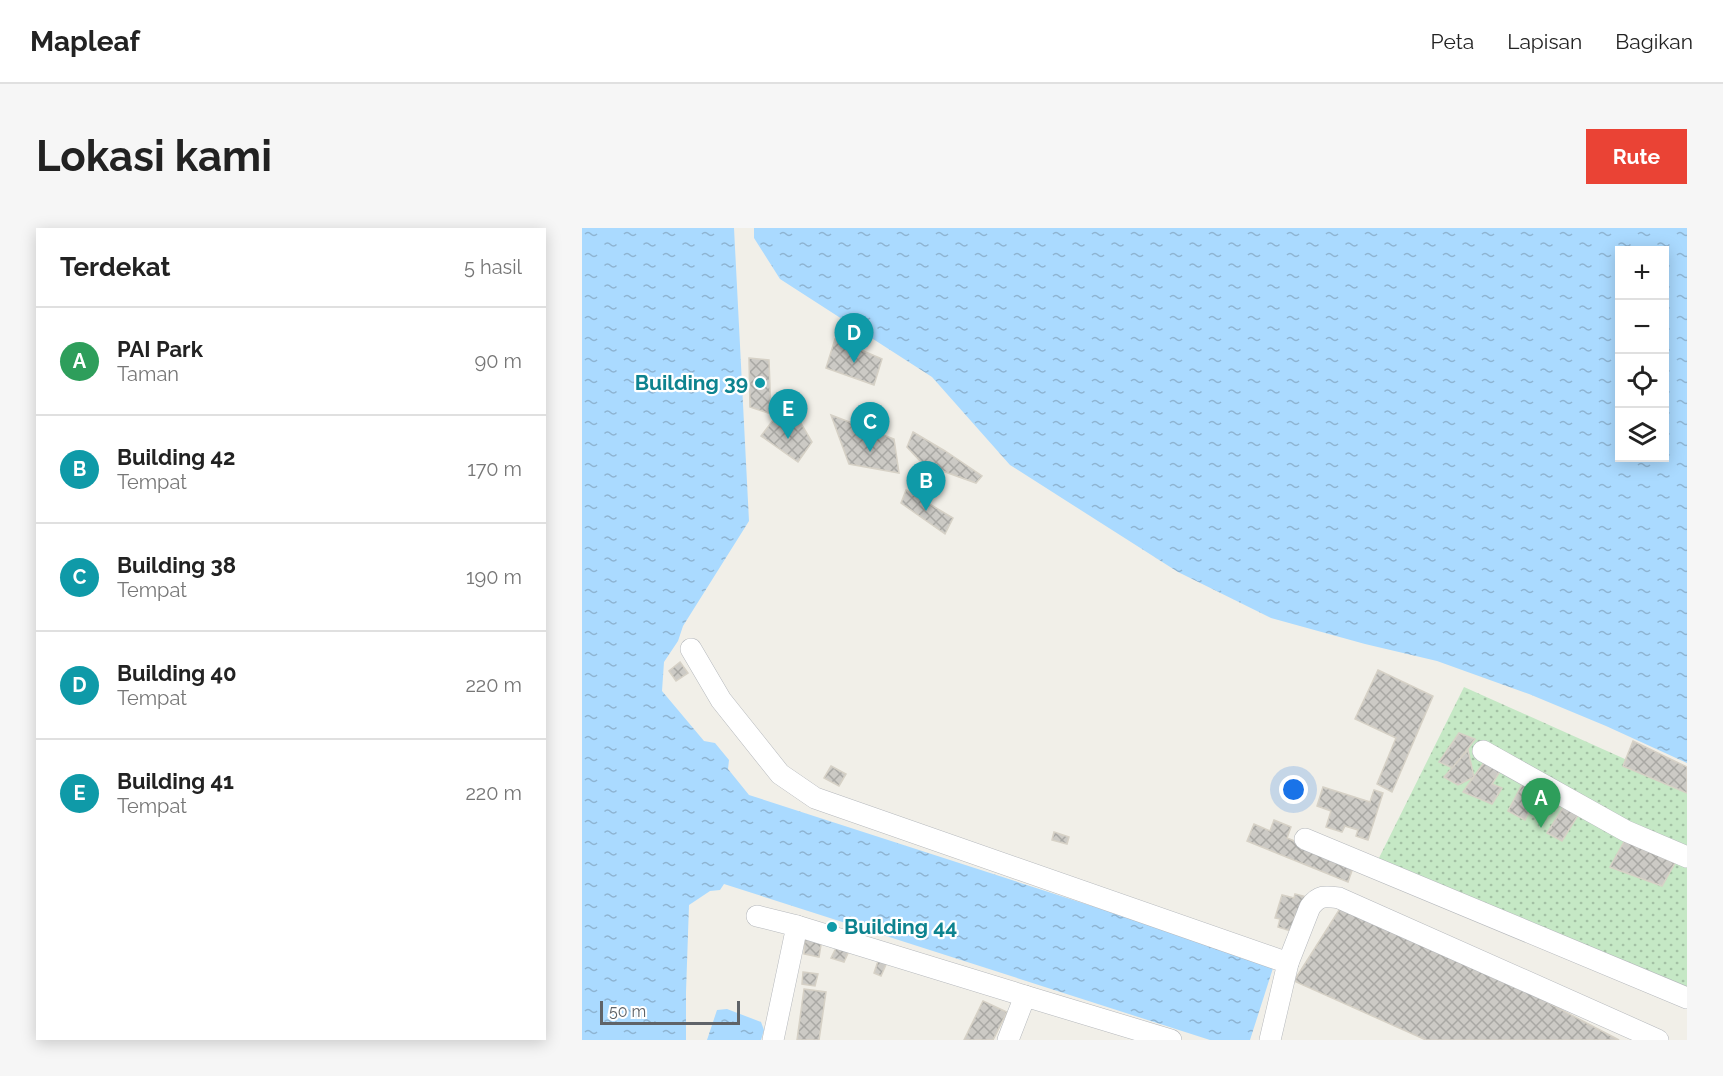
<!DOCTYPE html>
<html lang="id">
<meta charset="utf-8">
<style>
:root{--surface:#fff;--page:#f6f6f6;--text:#222;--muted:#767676;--line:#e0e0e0;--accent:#ea4335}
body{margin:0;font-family:Raleway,sans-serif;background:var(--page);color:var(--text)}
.controls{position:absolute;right:18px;top:18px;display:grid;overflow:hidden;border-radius:0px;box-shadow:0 3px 15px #0003}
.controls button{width:54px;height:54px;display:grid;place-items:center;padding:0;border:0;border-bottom:2px solid var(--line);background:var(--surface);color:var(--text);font:30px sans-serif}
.scale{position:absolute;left:18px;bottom:15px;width:140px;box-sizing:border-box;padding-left:6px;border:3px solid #5f6368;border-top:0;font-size:16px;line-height:21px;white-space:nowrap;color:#5f6368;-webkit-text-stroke:4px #fff;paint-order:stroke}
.you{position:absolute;left:712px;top:562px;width:21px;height:21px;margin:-15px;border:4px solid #fff;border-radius:50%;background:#1a73e8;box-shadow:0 0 0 9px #1a73e833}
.badge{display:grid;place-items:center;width:39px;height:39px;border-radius:50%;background:var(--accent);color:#fff;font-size:20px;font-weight:700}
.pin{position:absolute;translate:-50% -50px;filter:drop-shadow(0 2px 3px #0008)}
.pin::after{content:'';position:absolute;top:32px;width:21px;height:18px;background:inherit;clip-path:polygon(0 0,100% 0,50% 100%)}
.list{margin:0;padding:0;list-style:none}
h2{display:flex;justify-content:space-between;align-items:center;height:78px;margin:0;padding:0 24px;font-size:26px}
h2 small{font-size:20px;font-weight:400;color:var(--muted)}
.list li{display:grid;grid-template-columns:39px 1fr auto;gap:18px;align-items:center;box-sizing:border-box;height:108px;padding:0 24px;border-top:2px solid var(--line)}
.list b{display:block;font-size:22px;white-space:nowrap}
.list p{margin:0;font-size:20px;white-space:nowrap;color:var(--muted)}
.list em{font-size:20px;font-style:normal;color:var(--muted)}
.icon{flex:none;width:33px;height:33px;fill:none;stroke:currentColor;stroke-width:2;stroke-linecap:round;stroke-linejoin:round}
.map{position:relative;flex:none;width:1105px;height:812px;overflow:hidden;border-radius:0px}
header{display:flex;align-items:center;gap:36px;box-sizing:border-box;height:84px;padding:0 30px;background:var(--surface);border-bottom:2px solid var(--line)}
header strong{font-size:28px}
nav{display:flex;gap:33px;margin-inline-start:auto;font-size:21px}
.intro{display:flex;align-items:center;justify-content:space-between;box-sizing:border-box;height:144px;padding:0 36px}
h1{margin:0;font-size:42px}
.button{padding:15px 27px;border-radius:0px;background:var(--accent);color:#fff;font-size:21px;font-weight:700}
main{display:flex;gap:36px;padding:0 36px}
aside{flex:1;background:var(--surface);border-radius:0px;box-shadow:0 3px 15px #0003}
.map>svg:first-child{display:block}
.park{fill:url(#park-dots)}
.water{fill:url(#water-ripples);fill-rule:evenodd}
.building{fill:url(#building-cross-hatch);stroke:#d6d1c6;stroke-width:1.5}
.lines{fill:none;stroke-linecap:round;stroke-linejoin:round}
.minor-casing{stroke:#b5b8bc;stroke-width:22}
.minor{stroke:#fff;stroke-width:21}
.culture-dot{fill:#0f9aa8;stroke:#fff;stroke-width:2}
.labels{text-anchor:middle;stroke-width:4.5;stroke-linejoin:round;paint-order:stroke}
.culture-label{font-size:21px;font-weight:bold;fill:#0d838f;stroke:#fff;text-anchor:end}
</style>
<header>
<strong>Mapleaf</strong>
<nav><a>Peta</a><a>Lapisan</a><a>Bagikan</a></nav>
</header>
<div class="intro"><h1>Lokasi kami</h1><a class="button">Rute</a></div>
<main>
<aside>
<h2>Terdekat<small>5 hasil</small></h2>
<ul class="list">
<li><span class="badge" style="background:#2e9e5b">A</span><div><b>PAI Park</b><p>Taman</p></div><em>90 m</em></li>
<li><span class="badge" style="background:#0f9aa8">B</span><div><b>Building 42</b><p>Tempat</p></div><em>170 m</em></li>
<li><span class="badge" style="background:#0f9aa8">C</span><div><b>Building 38</b><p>Tempat</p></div><em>190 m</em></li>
<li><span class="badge" style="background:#0f9aa8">D</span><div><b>Building 40</b><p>Tempat</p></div><em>220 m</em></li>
<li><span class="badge" style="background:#0f9aa8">E</span><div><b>Building 41</b><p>Tempat</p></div><em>220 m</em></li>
</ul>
</aside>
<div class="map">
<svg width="1105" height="812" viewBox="0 0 1105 812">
<defs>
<pattern id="park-dots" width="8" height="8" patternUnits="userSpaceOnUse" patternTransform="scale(1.5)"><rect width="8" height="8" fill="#c5e8c5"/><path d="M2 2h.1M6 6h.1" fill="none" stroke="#a3c0a4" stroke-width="1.8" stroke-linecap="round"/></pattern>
<pattern id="water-ripples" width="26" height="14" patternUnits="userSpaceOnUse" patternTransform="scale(1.5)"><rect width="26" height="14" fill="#aadaff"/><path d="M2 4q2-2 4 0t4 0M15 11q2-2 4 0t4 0" fill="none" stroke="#8eb4d2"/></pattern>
<pattern id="building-cross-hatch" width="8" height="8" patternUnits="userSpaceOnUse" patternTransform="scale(1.5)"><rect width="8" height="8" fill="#cccac5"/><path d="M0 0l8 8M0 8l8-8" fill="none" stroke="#a9a8a4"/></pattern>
</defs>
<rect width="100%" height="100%" fill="#f1efe8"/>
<!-- park -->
<polygon class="park" points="882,459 1054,536 1105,556 1105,776 790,644"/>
<!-- water -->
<g class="water">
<polygon points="0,0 152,0 167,293 101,398 96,413 82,434 80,463 122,513 133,515 147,532 146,541 167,567 692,737 668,812 628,812 142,656 138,662 128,663 107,677 104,764 104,812 0,812"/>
<path d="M172,0H1105V535L1024,498L947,466L855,433L783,416L689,390L596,344L428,237L350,149L198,51L172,10ZM1038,22H1082V230H1038Z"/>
<polygon points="145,781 179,794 182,802 179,812 125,812 135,782"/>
</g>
<!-- building -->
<g class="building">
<polygon points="253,111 300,131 292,157 244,140"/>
<polygon points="167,130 187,132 189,186 168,179"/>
<polygon points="198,183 216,190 230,214 216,234 179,208"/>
<polygon points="249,187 312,211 317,245 267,236"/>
<polygon points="331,204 363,223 400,248 394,255 341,236 325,219"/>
<polygon points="324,262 371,290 363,306 319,275"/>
<polygon points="98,434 106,445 94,453 87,443"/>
<polygon points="796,442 851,468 810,564 795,556 814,510 773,491"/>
<polygon points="877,505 893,511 871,540 857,534"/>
<polygon points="1051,513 1105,539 1105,565 1041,538"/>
<polygon points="886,522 892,549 876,557 862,549"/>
<polygon points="903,533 920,540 910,556 920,560 910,576 881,564"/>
<polygon points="249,538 264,546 257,558 242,550"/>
<polygon points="942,553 958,562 943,592 926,583"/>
<polygon points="741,559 788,574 792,562 801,565 786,612 774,608 776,602 763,598 760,604 744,599 749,583 735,578"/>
<polygon points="982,578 998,584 980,613 965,605"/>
<polygon points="692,592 709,599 705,610 772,637 766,654 665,613 672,596 688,603"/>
<polygon points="472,604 487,609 485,616 470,612"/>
<polygon points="1043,612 1093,635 1080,658 1028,639"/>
<polygon points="713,666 725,669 719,689 713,687 709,703 696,699 698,691 693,690 700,667 712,670"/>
<polygon points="759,679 932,757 1037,812 844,812 712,753"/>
<polygon points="223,709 240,711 237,729 222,726"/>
<polygon points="258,712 270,716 262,734 249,730"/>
<polygon points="298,727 306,732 299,748 292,745"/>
<polygon points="221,744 236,746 233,758 220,756"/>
<polygon points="222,761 244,764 237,812 215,812"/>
<polygon points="401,773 425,784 411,812 382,812"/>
</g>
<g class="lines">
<!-- minor casing -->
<g class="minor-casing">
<g id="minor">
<polyline points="109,421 139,472 198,546 233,570 706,735 688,812"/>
<polyline points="901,523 1044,603 1105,629"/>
<polyline points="723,611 1105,770"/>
<polyline points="175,688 215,698 443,768"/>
<path d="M706,735L728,679C737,667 743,668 757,670L1076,812"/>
<polyline points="191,812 215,698"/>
<polyline points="426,812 443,768 589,812"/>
</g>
</g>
<!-- minor -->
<use href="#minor" class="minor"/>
</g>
<!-- markers -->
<g class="culture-dot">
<circle cx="178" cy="155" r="6"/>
<circle cx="250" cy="699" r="6"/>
</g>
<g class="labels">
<!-- culture labels -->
<g class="culture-label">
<text x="166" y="162">Building 39</text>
<text x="262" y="706" text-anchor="start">Building 44</text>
</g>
</g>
</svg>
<div class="controls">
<button>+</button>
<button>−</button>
<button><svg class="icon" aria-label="locate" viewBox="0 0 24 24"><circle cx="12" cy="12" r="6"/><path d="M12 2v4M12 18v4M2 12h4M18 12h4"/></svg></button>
<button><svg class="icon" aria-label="layers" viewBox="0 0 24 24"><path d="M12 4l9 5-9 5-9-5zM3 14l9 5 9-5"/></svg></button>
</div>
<div class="scale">50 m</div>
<div class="you"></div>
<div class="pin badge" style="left:959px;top:600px;background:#2e9e5b">A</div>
<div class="pin badge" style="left:344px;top:283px;background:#0f9aa8">B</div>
<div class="pin badge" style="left:288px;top:224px;background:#0f9aa8">C</div>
<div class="pin badge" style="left:272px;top:135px;background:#0f9aa8">D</div>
<div class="pin badge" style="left:206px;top:211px;background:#0f9aa8">E</div>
</div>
</main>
